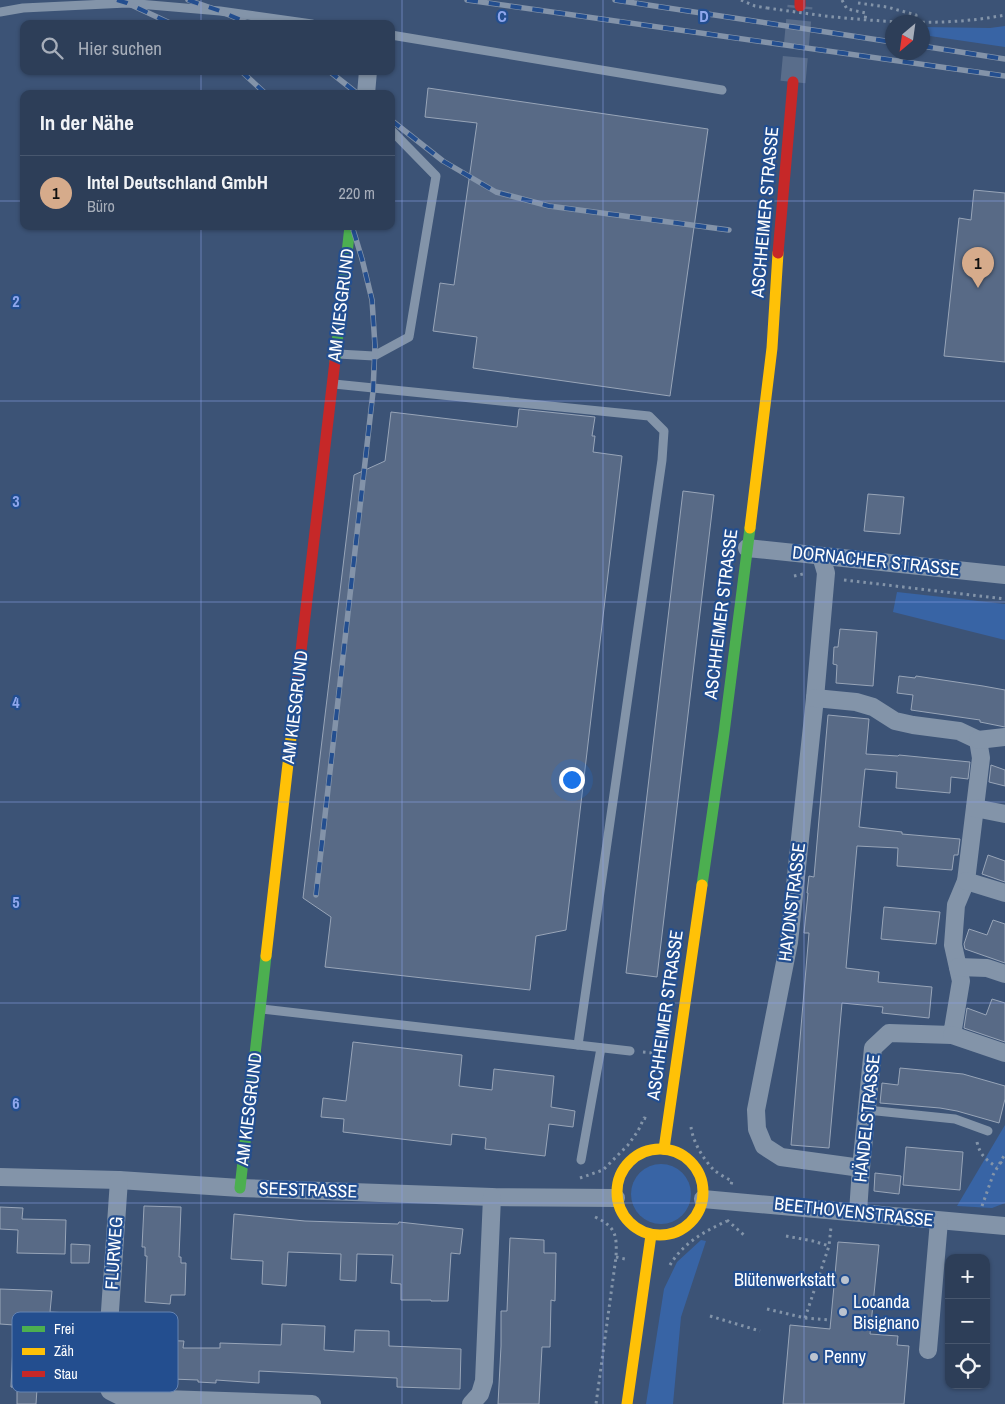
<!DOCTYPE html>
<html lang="de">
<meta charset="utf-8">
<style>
:root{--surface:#2d3e58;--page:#35455e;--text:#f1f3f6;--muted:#a7aeba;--line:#48576e;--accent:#d6ab8b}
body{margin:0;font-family:"Archivo Narrow",sans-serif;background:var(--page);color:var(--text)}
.controls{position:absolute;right:15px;bottom:15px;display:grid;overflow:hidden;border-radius:10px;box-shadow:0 1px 4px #0004}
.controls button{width:45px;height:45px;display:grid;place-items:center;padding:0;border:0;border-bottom:1px solid var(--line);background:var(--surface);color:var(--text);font:25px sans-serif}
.compass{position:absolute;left:885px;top:15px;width:45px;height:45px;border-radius:50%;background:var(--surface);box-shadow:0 1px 4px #0004;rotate:209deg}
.you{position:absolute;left:571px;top:779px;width:18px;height:18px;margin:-12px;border:4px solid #fff;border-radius:50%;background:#1a73e8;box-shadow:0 0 0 8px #1a73e833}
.badge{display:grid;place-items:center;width:32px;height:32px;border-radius:50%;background:var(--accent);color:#111;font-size:16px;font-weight:700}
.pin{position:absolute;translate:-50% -41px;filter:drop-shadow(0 1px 2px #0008)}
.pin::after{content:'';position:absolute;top:26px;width:18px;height:15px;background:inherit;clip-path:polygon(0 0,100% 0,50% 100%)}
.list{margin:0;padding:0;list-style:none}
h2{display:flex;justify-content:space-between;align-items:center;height:65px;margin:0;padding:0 20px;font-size:21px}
h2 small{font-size:16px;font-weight:400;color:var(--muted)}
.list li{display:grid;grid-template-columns:32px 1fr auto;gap:15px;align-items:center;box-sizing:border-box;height:75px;padding:0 20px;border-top:1px solid var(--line)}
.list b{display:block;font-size:19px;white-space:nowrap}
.list p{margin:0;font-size:16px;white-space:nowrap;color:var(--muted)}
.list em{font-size:16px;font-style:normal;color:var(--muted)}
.icon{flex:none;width:28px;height:28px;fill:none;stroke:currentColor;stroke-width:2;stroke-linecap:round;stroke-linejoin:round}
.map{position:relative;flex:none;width:1005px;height:1404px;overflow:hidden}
.search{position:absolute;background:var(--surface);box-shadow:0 1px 4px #0004;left:20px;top:20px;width:375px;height:55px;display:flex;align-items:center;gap:12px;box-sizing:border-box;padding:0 18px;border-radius:10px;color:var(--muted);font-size:19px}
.panel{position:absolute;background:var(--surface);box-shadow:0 1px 4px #0004;left:20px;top:90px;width:375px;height:140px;border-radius:10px}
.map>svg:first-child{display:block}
.green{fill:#3864a5}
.building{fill:#586a86;stroke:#98a5b8}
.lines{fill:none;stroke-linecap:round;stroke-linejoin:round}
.secondary-tunnel{stroke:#596d8b;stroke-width:25;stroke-dasharray:25 12;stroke-linecap:butt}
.path{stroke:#8394a9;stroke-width:3;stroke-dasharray:2.5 4;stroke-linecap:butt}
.lane{stroke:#8394a9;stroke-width:9}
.street{stroke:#8394a9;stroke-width:18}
.fast{stroke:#4caf50;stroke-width:11}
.slow{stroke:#ffc107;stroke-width:11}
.jam{stroke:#c62828;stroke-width:11}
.rail-casing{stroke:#8393a9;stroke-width:5.5}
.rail{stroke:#234e8f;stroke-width:4;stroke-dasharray:11;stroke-linecap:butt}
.path-bridge{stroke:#8394a9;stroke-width:3;stroke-dasharray:2.5 4;stroke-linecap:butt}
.grid{fill:none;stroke:#8ea6ec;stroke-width:1;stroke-opacity:0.55}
.poi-dot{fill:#bbc3cf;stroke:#234e8f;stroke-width:2}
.labels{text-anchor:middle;stroke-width:4.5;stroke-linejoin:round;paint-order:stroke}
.street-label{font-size:18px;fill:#fff;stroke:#234e8f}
.poi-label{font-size:18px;fill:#fff;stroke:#234e8f;text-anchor:start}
.key{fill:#234e8f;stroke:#6583b1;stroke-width:1}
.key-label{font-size:14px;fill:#fff}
.grid-label{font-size:16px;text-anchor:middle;font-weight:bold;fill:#8ea6ec;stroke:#234e8f;stroke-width:4.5;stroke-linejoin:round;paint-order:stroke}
</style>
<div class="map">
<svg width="1005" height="1404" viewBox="0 0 1005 1404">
<rect width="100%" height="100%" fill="#3c5376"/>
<!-- green -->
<g class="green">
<polygon points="1005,26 1005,47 923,35 923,27 990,28"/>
<polygon points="897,592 1005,604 1005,640 893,612"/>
<polygon points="1005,1125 1005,1203 992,1208 957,1206"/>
<circle cx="661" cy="1194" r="30"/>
<polygon points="701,1240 706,1241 681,1317 673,1404 646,1404 664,1289 677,1262"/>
</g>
<!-- building -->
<g class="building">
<polygon points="428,88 708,129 670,396 473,368 477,337 433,331 440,283 454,285 477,123 425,117"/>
<polygon points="974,190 1005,193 1005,362 944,356 959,218 971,220"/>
<polygon points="519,409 595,417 592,436 595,436 593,452 622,456 566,930 536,936 530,990 325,967 331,917 303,898 354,475 385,461 391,412 517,427"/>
<polygon points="683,491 714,495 657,977 626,973"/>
<polygon points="868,494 904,497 900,534 864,531"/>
<polygon points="840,629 877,632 873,686 836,683 837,665 833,664 834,647 838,647"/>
<polygon points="899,676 915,678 916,676 983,686 1005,690 1005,727 980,722 980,720 911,710 913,695 897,693"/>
<polygon points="828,715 869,719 866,754 898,756 899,755 970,762 968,779 951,777 950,793 896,788 897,772 865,769 859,827 902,832 902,834 960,839 958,855 954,855 952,870 897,866 898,848 857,846 846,968 879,972 878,982 932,987 929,1018 882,1013 883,1007 842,1003 829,1148 791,1145 809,933 804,933 808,893 807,893 809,876 814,877"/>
<polygon points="991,765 1005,770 1005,786 989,782"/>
<polygon points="988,855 1005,861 1005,882 982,874"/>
<polygon points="884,907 940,912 936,944 881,939"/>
<polygon points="993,920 1005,924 1005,963 965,949 964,944 969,929 987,935"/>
<polygon points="992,999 1005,1003 1005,1042 964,1028 967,1008 986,1015"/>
<polygon points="353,1042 462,1055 459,1086 492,1090 494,1069 554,1076 551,1107 575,1111 573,1127 549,1124 545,1156 485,1149 486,1138 452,1134 451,1145 343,1132 344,1119 321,1117 323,1098 346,1101"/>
<polygon points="900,1068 963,1074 1005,1086 1005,1099 999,1123 957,1111 940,1108 880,1103 882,1083 898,1085"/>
<polygon points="906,1147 963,1152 960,1190 903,1185"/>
<polygon points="875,1173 901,1176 899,1194 874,1191"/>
<polygon points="144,1206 181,1207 179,1257 181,1257 181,1263 186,1263 185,1295 171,1295 170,1304 145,1302 147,1256 145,1256 145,1247 142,1247"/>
<polygon points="0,1207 23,1208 22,1219 66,1220 65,1254 17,1253 18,1230 0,1229"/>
<polygon points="234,1214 305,1221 398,1224 399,1222 463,1229 460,1254 451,1253 448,1301 431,1301 431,1300 401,1300 401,1284 391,1283 393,1255 357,1254 356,1281 340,1280 341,1254 288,1252 286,1286 262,1284 263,1261 231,1259"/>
<polygon points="510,1238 544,1240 544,1253 556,1253 555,1301 551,1300 550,1347 542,1347 539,1404 498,1404 501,1346 501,1311 507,1311"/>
<polygon points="838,1242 879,1245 870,1334 898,1336 897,1345 909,1346 904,1404 783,1404 790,1325 830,1329"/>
<polygon points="71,1244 90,1245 89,1263 71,1263"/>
<polygon points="0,1289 52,1291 50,1312 87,1314 85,1356 48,1354 46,1389 37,1389 36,1404 17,1404 17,1388 11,1387 14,1325 0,1324"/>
<polygon points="282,1324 325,1326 324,1350 354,1352 355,1330 389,1331 389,1346 461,1349 460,1389 397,1387 397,1378 259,1371 259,1383 216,1380 216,1383 198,1382 198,1380 145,1378 146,1340 184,1341 183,1348 220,1348 220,1343 281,1345"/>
</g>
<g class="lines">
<!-- secondary-tunnel -->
<polyline class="secondary-tunnel" points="793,82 800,6"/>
<!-- path -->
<g class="path">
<polyline points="741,0 755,6 767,8"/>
<polyline points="842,0 847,9 866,13 865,20"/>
<polyline points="858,3 887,7 916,15 917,22"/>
<path d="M825,16C873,21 922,25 971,20C982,19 994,17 1005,15"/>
<polyline points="794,576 803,574"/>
<polyline points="844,580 1005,599"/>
<polyline points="643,1052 653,1053"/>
<path d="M691,1127C693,1142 703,1159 714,1170C719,1174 726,1178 732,1181L731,1185"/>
<path d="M977,1142C980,1155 986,1160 997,1167"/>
<polyline points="1000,1162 1005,1166"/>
<polyline points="580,1178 603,1170 628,1145 638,1131 644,1118 647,1119"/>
<polyline points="982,1206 993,1175 1005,1154"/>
<path d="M595,1217C616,1227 617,1235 616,1257L596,1404"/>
<polyline points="727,1220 745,1236"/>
<polyline points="786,1236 813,1241 829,1246"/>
<polyline points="616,1257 625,1259"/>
<path d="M670,1265C683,1243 705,1231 727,1221"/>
<polyline points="767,1309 805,1318 831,1320"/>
<polyline points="710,1316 760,1331"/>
<polyline points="805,1318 829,1246 831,1227"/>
</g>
<!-- lane -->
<g class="lane">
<polyline points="0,12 23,8 127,3 220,11 312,24"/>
<polyline points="391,35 722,90"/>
<polyline points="338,354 374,356 409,337 436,176 391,130"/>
<polyline points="334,384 649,416 664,431 662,460 578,1045"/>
<polyline points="262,1009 630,1051"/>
<polyline points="867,1110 955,1119 988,1131"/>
<polyline points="581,1160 601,1048"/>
</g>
<!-- street -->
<g class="street">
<polyline points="366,94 368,71"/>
<polyline points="747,548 1005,575"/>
<polyline points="821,556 826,573 815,698 789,942 756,1110 757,1129 764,1146 781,1157 861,1168"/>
<polyline points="815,698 856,702 873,707 895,721 913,725 959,731 978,740 981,758 966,881 956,905 953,945 961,981 952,1035 889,1033 873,1048 861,1168 858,1212"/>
<polyline points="978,740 1005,737"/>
<polyline points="975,808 1005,814"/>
<polyline points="966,881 1005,893"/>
<polyline points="958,967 987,968 1005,974"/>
<polyline points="952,1035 1005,1053"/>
<polyline points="0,1177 119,1180 240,1188 492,1197 616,1198"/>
<polyline points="119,1180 106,1369 106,1382 110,1391 120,1396 133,1398 312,1404"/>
<polyline points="703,1199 1005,1226"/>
<polyline points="928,1350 939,1221"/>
<polyline points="471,1404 480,1394 484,1381 492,1197"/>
</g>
<!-- fast -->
<g class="fast">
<polyline points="335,361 350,226"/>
<polyline points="702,885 724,733 750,528"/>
<polyline points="240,1188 266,956"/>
</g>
<!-- slow -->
<g class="slow">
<polyline points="750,528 772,348 778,253"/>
<polyline points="266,956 297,685"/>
<circle cx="660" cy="1192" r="43"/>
<polyline points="664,1149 702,885"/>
<polyline points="627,1404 651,1235"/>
</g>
<!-- jam -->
<g class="jam">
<polyline points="800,0 800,6"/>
<polyline points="778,253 793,82"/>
<polyline points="297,685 335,361"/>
</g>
<!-- rail casing -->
<g class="rail-casing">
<g id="rail">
<polyline points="117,0 127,3 172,24"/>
<polyline points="188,0 220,11 250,24"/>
<polyline points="467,0 1005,76"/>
<polyline points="615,0 892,42"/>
<polyline points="922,46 1005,59"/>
<polyline points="241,71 266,94"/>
<polyline points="329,71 358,94"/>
<polyline points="391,120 443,161 496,192 549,206 729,230"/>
<polyline points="316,895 373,392 375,346 372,300 362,259 352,226"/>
</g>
</g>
<!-- rail -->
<use href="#rail" class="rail"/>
<!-- path-bridge -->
<polyline class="path-bridge" points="767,8 825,16"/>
</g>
<!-- grid -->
<path class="grid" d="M201,0V24M402,0V1404M603,0V1404M804,0V1404M201,71V94M0,201H24M391,201H1005M201,226V1404M0,401H1005M0,602H1005M0,802H1005M0,1003H1005M0,1203H1005"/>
<!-- markers -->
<g class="poi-dot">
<circle cx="845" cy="1280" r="5"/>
<circle cx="843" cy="1312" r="5"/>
<circle cx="814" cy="1357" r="5"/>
</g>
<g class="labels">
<!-- street labels -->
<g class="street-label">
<text transform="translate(765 212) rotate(-85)" y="6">ASCHHEIMER STRASSE</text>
<text transform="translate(341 305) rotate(-83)" y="6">AM KIESGRUND</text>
<text transform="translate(876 561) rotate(6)" y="6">DORNACHER STRASSE</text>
<text transform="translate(721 614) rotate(-83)" y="6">ASCHHEIMER STRASSE</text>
<text transform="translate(295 707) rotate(-83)" y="6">AM KIESGRUND</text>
<text transform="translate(792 902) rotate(-83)" y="6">HAYDNSTRASSE</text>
<text transform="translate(665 1015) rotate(-82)" y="6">ASCHHEIMER STRASSE</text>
<text transform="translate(249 1109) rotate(-83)" y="6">AM KIESGRUND</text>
<text transform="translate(867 1118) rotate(-84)" y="6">HÄNDELSTRASSE</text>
<text transform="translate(308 1190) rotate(2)" y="6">SEESTRASSE</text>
<text transform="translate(854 1212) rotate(6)" y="6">BEETHOVENSTRASSE</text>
<text transform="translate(114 1253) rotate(-86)" y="6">FLURWEG</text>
</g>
<!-- poi labels -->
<g class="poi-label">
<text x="835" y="1286" text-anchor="end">Blütenwerkstatt</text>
<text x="853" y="1308">Locanda<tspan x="853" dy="21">Bisignano</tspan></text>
<text x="824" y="1363">Penny</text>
</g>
</g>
<!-- legend -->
<rect x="12" y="1312" width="166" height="80" rx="8" class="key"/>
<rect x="22" y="1326" width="23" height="6" fill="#4caf50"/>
<rect x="22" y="1348" width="23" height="7" fill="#ffc107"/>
<rect x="22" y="1371" width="23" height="6" fill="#c62828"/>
<g class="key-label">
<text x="54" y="1334">Frei</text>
<text x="54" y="1356">Zäh</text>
<text x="54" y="1379">Stau</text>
</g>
<g class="grid-label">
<text x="502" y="22">C</text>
<text x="704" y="22">D</text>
<text x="16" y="307">2</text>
<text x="16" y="507">3</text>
<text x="16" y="708">4</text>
<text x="16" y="908">5</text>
<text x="16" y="1109">6</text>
</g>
</svg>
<div class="controls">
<button>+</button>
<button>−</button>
<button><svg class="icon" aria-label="locate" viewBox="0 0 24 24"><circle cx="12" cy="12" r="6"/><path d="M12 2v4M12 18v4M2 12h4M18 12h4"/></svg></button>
</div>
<svg class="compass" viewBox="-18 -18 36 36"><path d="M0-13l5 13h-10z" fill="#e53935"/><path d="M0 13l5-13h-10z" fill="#a7aeba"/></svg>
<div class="you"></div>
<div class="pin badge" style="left:978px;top:288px">1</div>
<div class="search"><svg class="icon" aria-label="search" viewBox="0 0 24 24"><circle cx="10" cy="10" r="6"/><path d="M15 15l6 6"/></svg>Hier suchen</div>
<section class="panel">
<h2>In der Nähe<small></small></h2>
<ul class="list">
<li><span class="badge">1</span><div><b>Intel Deutschland GmbH</b><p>Büro</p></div><em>220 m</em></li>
</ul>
</section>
</div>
